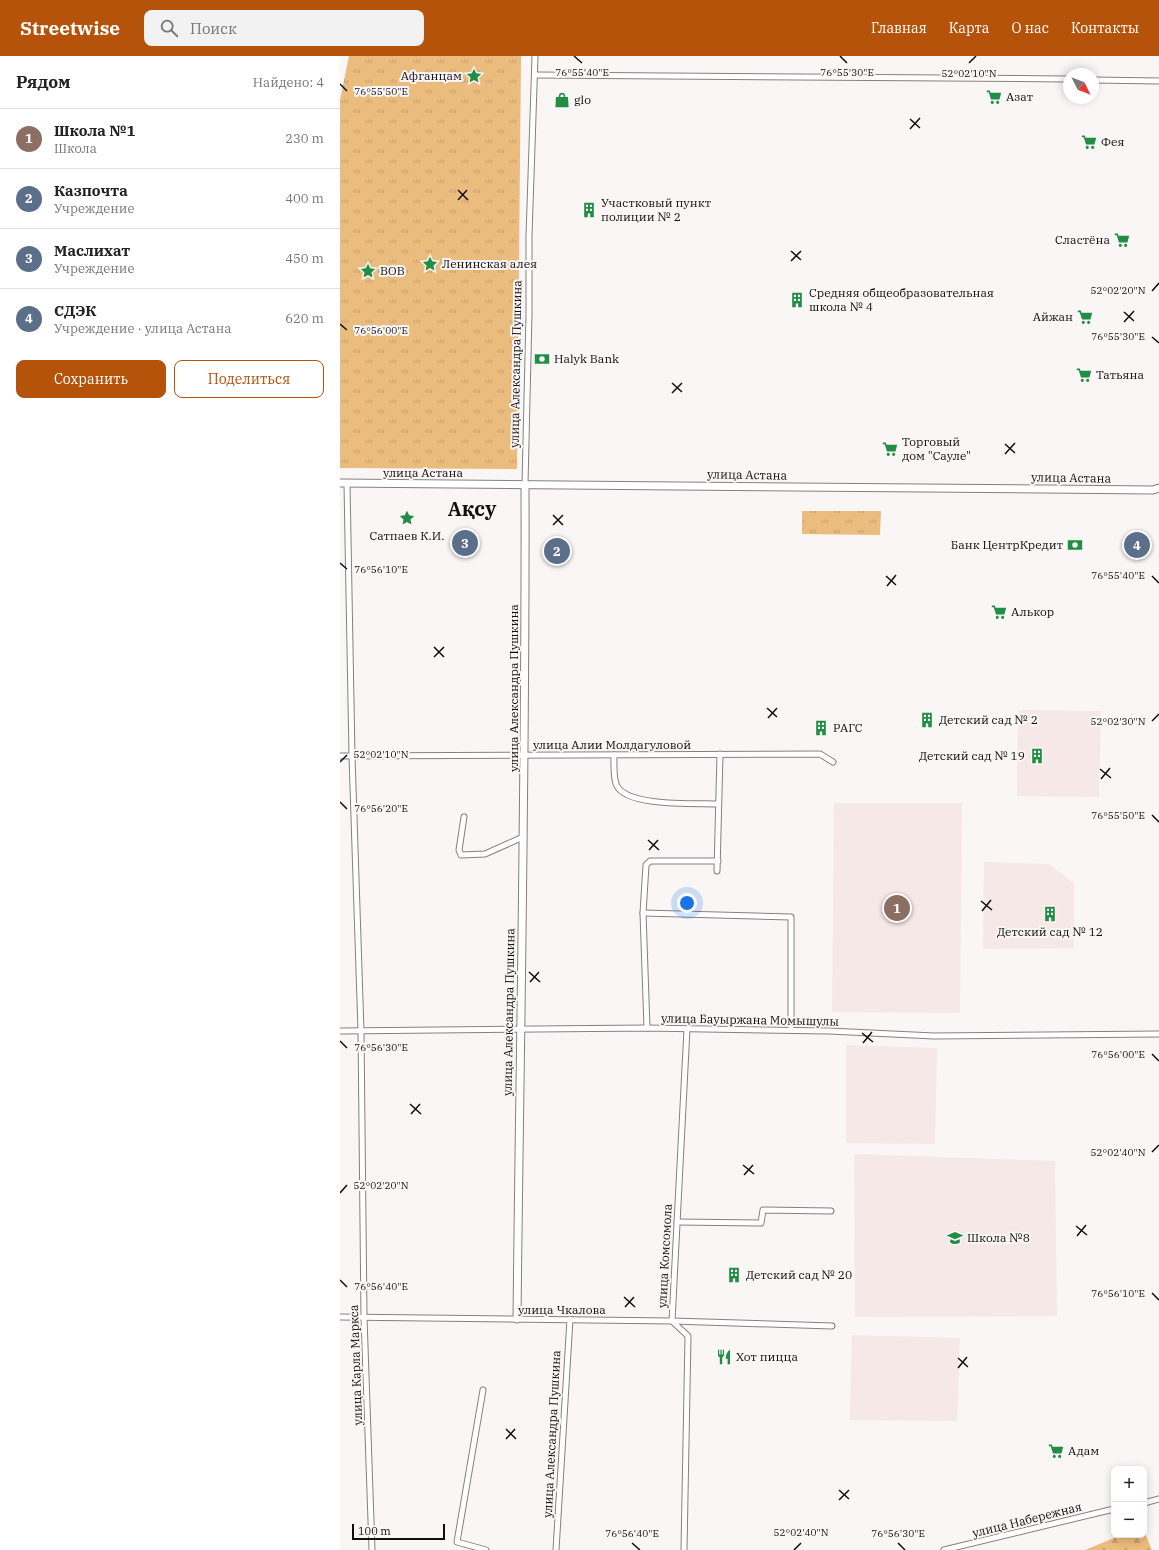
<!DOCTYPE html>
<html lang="ru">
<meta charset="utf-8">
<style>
:root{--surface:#fff;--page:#f2f2f2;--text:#222;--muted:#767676;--line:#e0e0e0;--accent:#b45309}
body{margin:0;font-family:"IBM Plex Serif",serif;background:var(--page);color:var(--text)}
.controls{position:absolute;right:12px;bottom:12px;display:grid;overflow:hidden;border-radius:8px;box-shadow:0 2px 10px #0003}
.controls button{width:36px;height:36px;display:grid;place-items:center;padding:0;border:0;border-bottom:1px solid var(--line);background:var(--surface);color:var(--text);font:20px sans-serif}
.compass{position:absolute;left:723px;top:12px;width:36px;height:36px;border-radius:50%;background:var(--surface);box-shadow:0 2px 10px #0003;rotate:132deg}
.scale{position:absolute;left:12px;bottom:10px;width:93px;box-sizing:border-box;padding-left:4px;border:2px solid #100f0f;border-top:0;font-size:11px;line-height:14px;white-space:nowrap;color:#100f0f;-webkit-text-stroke:3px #faf6f5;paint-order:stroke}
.you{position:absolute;left:347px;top:847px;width:14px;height:14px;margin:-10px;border:3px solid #fff;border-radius:50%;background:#1a73e8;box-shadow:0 0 0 6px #1a73e833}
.badge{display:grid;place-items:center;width:26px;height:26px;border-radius:50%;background:var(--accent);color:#fff;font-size:13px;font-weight:700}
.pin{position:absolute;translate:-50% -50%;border:2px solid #fff;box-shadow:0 1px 4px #0006}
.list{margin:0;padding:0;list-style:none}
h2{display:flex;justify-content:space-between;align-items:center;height:52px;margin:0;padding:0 16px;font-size:17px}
h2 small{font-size:13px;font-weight:400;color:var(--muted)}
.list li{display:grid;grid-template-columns:26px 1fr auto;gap:12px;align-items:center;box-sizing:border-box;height:60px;padding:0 16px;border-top:1px solid var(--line)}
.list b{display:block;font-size:15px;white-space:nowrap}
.list p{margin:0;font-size:13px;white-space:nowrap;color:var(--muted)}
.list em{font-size:13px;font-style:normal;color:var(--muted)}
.actions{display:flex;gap:8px;padding:12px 16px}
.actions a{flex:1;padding:9px 0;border:1px solid var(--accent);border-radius:8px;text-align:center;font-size:14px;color:var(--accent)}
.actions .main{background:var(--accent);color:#fff}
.icon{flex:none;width:22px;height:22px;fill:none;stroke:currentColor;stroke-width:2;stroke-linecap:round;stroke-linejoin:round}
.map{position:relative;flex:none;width:819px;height:1494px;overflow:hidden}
header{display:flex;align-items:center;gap:24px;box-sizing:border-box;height:56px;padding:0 20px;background:var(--accent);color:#fff}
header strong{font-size:19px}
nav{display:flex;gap:22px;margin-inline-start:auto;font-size:14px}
.search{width:280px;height:36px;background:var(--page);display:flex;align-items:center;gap:10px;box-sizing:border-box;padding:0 14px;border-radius:8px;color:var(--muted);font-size:15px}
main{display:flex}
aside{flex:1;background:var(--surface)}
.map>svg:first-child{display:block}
.built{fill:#f5e8e6}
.forest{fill:url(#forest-firs)}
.park{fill:url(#park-tufts)}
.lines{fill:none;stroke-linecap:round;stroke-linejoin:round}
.minor-casing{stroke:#848080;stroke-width:7}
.tertiary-casing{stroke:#848080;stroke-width:9}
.minor{stroke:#fff;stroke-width:5}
.tertiary{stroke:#fff;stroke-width:7}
.ticks{fill:none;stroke:#100f0f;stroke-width:1.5}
.labels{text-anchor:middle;stroke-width:4;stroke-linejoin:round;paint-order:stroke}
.poi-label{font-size:12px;fill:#100f0f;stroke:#faf6f5;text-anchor:start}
.street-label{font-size:12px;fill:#100f0f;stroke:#faf6f5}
.town-label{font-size:20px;font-weight:bold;fill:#100f0f;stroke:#faf6f5}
.ticks-label{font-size:10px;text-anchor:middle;fill:#100f0f;stroke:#faf6f5;stroke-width:4;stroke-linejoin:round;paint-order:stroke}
</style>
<header>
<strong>Streetwise</strong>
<div class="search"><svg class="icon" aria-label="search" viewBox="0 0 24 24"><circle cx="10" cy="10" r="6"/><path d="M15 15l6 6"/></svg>Поиск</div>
<nav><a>Главная</a><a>Карта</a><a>О нас</a><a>Контакты</a></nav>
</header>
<main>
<aside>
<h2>Рядом<small>Найдено: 4</small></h2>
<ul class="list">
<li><span class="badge" style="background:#8d6e63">1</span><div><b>Школа №1</b><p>Школа</p></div><em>230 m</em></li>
<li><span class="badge" style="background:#5c6f8a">2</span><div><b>Казпочта</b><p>Учреждение</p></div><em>400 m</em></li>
<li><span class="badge" style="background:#5c6f8a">3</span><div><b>Маслихат</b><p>Учреждение</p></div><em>450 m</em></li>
<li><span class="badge" style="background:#5c6f8a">4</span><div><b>СДЭК</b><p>Учреждение · улица Астана</p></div><em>620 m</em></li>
</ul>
<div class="actions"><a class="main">Сохранить</a><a>Поделиться</a></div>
</aside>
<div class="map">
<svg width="819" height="1494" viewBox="0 0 819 1494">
<defs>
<pattern id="forest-firs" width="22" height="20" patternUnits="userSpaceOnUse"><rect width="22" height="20" fill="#eabc7d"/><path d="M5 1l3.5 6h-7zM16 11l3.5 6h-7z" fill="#c8a06b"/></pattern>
<pattern id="park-tufts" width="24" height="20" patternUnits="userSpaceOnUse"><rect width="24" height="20" fill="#eabc7d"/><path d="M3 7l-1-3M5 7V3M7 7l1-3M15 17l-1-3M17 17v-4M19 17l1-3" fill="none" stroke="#c8a06b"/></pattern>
</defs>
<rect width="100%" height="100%" fill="#faf6f5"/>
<!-- built -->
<g class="built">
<polygon points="678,654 761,655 759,741 677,740"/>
<polygon points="494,747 622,747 620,957 492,956"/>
<polygon points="644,806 709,808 734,827 734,892 643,893"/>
<polygon points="506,989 597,992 595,1088 506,1087"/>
<polygon points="514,1098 715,1105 717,1260 515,1261"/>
<polygon points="512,1279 620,1282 617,1365 510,1364"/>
</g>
<!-- forest -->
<polygon class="forest" points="804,1475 812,1494 745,1494 781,1479 804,1479"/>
<!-- park -->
<g class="park">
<polygon points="9,0 181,0 177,413 0,412 0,44"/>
<polygon points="462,455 541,455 540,479 462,478"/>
</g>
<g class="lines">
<!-- minor casing -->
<g class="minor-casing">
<g id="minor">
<polyline points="195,19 729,23"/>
<polyline points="753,24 819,25"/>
<polyline points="7,428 12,700 21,975 24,1261 32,1494"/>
<polyline points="185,428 189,258 189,180 195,0"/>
<path d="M274,699C274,708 273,723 277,730C288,751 356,747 378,748"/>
<polyline points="0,700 480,698 493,706"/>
<polyline points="124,761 119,794 121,799 145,798 183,781"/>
<polyline points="377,815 380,698"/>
<polyline points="303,857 451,861 451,974"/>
<polyline points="307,972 303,857 306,809 310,805 378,805"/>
<polyline points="0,975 307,972 489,975 594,980 819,978"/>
<polyline points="337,1166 421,1167 423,1154 491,1155"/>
<polyline points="0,1261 332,1265 492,1270"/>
<polyline points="143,1334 117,1486 146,1494"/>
<polyline points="804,1447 819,1443"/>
<polyline points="216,1494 230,1263"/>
<polyline points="344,1494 348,1280 332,1265 347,973"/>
<polyline points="604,1494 774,1453"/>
</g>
</g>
<!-- tertiary casing -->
<g class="tertiary-casing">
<g id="tertiary">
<polyline points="0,427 813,434 819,432"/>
<path d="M177,1263C180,985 186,706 185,428"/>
</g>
</g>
<!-- minor -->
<use href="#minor" class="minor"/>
<!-- tertiary -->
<use href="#tertiary" class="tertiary"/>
</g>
<!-- ticks -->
<path class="ticks" d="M234,0L242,7M500,0L507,7M629,7L636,0M0,28L7,35M570,63L580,72M570,73L580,62M118,134L128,144M118,144L127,134M451,195L461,204M451,205L461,195M812,235L819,227M784,256L794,265M784,266L794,255M0,268L7,274M812,281L819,287M332,327L342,336M332,337L342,327M665,388L675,397M665,398L675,387M213,459L223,469M213,469L223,459M0,507L7,513M546,520L556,529M812,520L819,527M547,530L556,519M94,591L104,601M94,601L104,591M427,652L437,661M428,662L437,652M812,665L819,658M0,706L7,699M760,713L771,722M761,723L770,712M0,746L7,753M812,759L819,766M308,784L319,794M309,794L318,784M641,845L652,854M642,855L651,844M189,916L200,926M190,926L199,916M522,977L533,986M0,985L7,992M523,987L532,976M812,998L819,1005M70,1048L81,1058M71,1058L80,1048M812,1096L819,1089M403,1109L414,1118M404,1119L413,1109M0,1137L7,1129M736,1170L747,1179M737,1180L746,1169M0,1224L7,1231M812,1237L819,1244M284,1241L295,1251M285,1251L294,1241M618,1302L628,1311M618,1312L627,1301M166,1373L176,1383M166,1383L175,1373M499,1434L509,1443M499,1444L509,1434M292,1487L300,1494M558,1487L565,1494M454,1494L461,1487"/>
<!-- icons -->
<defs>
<g id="sight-bare" transform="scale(1.2)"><path d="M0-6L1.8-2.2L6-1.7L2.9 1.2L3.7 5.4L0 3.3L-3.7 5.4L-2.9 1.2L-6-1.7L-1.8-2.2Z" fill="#218d45" stroke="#faf6f5" stroke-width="2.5" paint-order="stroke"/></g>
<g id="supermarket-bare" transform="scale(1.2)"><path d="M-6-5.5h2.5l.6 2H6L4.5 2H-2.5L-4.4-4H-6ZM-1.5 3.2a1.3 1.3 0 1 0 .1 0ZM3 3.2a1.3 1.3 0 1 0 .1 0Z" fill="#218d45" stroke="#faf6f5" stroke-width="2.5" paint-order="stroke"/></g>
<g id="shop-bare" transform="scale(1.2)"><path d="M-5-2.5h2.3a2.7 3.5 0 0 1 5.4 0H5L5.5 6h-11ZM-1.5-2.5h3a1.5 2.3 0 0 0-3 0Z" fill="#218d45" stroke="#faf6f5" stroke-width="2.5" paint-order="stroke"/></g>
<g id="building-bare" transform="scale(1.2)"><path d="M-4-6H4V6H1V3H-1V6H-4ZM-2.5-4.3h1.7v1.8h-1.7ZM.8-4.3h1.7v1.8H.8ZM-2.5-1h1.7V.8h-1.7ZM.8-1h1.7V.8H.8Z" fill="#218d45" stroke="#faf6f5" stroke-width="2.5" paint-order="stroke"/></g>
<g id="bank-bare" transform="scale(1.2)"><path d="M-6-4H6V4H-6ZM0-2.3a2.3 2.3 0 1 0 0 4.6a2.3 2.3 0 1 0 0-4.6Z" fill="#218d45" stroke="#faf6f5" stroke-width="2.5" paint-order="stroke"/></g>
<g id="school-bare" transform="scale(1.2)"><path d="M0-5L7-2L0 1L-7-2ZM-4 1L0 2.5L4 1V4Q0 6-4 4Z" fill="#218d45" stroke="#faf6f5" stroke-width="2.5" paint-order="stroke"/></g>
<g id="restaurant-bare" transform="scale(1.2)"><path d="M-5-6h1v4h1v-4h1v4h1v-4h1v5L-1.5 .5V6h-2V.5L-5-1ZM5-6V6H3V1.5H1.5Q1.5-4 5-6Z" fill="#218d45" stroke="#faf6f5" stroke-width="2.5" paint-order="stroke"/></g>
</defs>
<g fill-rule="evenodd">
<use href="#sight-bare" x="134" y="20"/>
<use href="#supermarket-bare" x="654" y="41"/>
<use href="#shop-bare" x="222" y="44"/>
<use href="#supermarket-bare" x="749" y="86"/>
<use href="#building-bare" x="249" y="154"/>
<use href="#supermarket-bare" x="782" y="184"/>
<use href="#sight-bare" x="90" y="208"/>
<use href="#sight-bare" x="28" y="215"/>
<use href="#building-bare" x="457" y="244"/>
<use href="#supermarket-bare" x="745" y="261"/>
<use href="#bank-bare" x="202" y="303"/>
<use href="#supermarket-bare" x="744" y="319"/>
<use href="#supermarket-bare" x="550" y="393"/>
<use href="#sight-bare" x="67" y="462"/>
<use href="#bank-bare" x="735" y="489"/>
<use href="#supermarket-bare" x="659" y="556"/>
<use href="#building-bare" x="587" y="664"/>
<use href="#building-bare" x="481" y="672"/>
<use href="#building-bare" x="697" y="700"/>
<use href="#building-bare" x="710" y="858"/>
<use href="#school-bare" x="615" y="1182"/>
<use href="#building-bare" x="394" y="1219"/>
<use href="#restaurant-bare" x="384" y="1301"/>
<use href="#supermarket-bare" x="716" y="1395"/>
</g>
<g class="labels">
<!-- poi labels -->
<g class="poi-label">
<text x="122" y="24" text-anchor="end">Афганцам</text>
<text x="666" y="45">Азат</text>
<text x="234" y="48">glo</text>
<text x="761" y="90">Фея</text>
<text x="261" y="151">Участковый пункт<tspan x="261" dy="14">полиции № 2</tspan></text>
<text x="770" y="188" text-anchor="end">Сластёна</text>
<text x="102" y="212">Ленинская алея</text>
<text x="40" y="219">ВОВ</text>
<text x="469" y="241">Средняя общеобразовательная<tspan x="469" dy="14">школа № 4</tspan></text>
<text x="733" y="265" text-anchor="end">Айжан</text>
<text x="214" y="307">Halyk Bank</text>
<text x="756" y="323">Татьяна</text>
<text x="562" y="390">Торговый<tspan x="562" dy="14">дом "Сауле"</tspan></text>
<text x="67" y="484" text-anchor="middle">Сатпаев К.И.</text>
<text x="723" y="493" text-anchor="end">Банк ЦентрКредит</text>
<text x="671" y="560">Алькор</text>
<text x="599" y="668">Детский сад № 2</text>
<text x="493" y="676">РАГС</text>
<text x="685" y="704" text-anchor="end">Детский сад № 19</text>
<text x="710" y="880" text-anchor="middle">Детский сад № 12</text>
<text x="627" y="1186">Школа №8</text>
<text x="406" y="1223">Детский сад № 20</text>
<text x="396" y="1305">Хот пицца</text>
<text x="728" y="1399">Адам</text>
</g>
<!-- street labels -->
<g class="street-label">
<text transform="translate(176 308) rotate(-89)" y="4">улица Александра Пушкина</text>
<text x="83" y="421">улица Астана</text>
<text transform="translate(407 419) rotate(1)" y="4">улица Астана</text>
<text transform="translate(731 422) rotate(1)" y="4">улица Астана</text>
<text transform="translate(174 632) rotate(-90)" y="4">улица Александра Пушкина</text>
<text x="272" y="693">улица Алии Молдагуловой</text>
<text transform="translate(169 956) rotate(-89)" y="4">улица Александра Пушкина</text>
<text transform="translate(410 964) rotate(1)" y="4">улица Бауыржана Момышулы</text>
<text transform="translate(325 1200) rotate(-87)" y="4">улица Комсомола</text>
<text x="222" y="1258">улица Чкалова</text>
<text transform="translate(16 1309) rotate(-92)" y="4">улица Карла Маркса</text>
<text transform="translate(212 1378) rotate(-87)" y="4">улица Александра Пушкина</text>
<text transform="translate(687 1464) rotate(-14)" y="4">улица Набережная</text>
</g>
<!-- town labels -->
<g class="town-label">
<text x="132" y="460">Ақсу</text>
</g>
</g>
<g class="ticks-label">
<text x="242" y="20">76°55'40"E</text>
<text x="507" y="20">76°55'30"E</text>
<text x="629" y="21">52°02'10"N</text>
<text x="41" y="39">76°55'50"E</text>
<text x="778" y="238">52°02'20"N</text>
<text x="41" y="278">76°56'00"E</text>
<text x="778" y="284">76°55'30"E</text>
<text x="41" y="517">76°56'10"E</text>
<text x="778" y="523">76°55'40"E</text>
<text x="778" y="669">52°02'30"N</text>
<text x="41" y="702">52°02'10"N</text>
<text x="41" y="756">76°56'20"E</text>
<text x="778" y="763">76°55'50"E</text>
<text x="41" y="995">76°56'30"E</text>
<text x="778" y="1002">76°56'00"E</text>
<text x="778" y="1100">52°02'40"N</text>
<text x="41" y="1133">52°02'20"N</text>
<text x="41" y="1234">76°56'40"E</text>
<text x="778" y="1241">76°56'10"E</text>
<text x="461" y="1480">52°02'40"N</text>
<text x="292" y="1481">76°56'40"E</text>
<text x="558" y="1481">76°56'30"E</text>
</g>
</svg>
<div class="controls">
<button>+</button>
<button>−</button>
</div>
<svg class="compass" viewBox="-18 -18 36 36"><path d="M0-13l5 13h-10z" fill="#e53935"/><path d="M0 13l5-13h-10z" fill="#767676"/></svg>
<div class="scale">100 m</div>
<div class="you"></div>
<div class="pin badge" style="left:557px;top:852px;background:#8d6e63">1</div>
<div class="pin badge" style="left:217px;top:495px;background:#5c6f8a">2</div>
<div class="pin badge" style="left:125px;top:487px;background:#5c6f8a">3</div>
<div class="pin badge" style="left:797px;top:489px;background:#5c6f8a">4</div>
</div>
</main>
